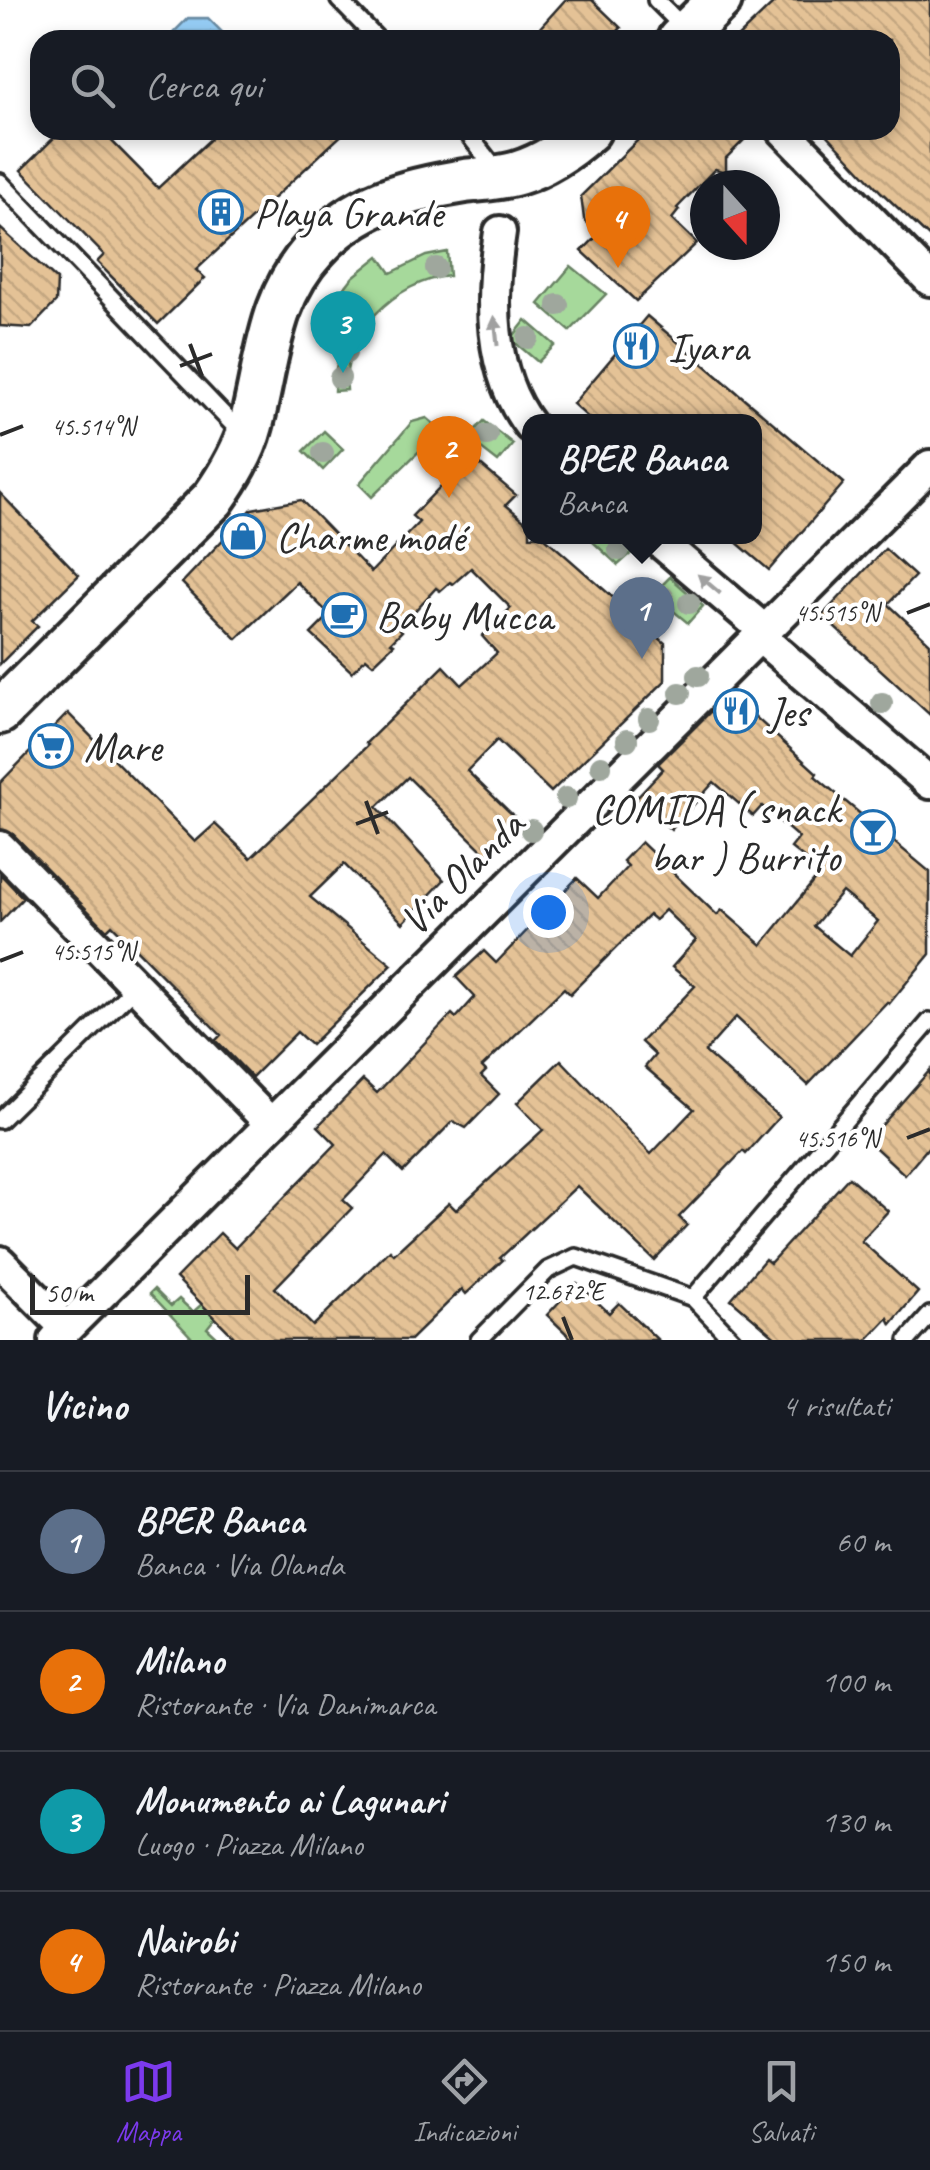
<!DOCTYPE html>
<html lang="it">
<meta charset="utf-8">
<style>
:root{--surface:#171b24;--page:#242831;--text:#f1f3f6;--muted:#9ea1a6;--line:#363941;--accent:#7c3aed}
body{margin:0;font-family:Caveat,sans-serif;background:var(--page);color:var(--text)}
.compass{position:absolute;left:690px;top:170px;width:90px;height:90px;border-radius:50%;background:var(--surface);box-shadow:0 5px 15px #0003;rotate:159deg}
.scale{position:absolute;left:30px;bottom:25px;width:220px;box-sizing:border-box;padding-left:10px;border:5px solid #2b2b2b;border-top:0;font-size:28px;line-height:35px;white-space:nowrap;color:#2b2b2b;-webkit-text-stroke:8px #fff;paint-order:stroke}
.you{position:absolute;left:548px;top:912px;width:35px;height:35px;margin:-25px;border:8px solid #fff;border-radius:50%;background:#1a73e8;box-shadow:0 0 0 15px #1a73e833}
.badge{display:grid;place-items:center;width:65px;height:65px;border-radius:50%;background:var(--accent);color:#fff;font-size:32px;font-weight:700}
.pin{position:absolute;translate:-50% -82px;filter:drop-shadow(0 2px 5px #0008)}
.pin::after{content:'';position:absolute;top:52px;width:35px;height:30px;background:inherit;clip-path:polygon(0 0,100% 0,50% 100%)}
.popup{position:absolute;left:522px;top:414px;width:240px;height:130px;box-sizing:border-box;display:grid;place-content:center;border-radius:20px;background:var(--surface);filter:drop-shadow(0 2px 8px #0005);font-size:32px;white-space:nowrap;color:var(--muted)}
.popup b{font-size:38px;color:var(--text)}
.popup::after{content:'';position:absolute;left:50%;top:100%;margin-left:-20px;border:20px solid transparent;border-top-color:var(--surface)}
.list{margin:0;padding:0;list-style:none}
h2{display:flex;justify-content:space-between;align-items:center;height:130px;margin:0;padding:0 40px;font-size:42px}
h2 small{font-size:32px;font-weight:400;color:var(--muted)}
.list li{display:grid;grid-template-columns:65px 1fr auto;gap:30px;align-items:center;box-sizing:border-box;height:140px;padding:0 40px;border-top:2px solid var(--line)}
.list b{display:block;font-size:38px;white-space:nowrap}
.list p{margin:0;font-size:32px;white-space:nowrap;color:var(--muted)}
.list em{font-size:32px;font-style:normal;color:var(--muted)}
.icon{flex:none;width:55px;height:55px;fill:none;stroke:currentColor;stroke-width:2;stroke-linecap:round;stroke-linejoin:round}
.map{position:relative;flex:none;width:930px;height:1340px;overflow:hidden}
.search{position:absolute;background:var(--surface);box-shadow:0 5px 15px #0003;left:30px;right:30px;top:30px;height:110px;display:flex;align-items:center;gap:25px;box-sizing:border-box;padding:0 35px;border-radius:30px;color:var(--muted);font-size:38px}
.sheet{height:690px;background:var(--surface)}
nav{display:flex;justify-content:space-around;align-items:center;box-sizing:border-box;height:140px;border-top:2px solid var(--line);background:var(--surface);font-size:28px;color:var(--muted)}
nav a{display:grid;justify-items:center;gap:5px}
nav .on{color:var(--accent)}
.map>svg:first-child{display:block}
.grass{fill:#a6d99b;stroke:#688263;stroke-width:2.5}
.water{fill:url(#water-rules);stroke:#6b8ca4;stroke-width:2.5}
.building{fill:url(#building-back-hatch);stroke:#2b2b2b;stroke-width:2.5;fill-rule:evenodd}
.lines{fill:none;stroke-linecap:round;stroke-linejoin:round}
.lane-casing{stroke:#2b2b2b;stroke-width:22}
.street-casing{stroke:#2b2b2b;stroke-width:38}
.secondary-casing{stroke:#2b2b2b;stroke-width:50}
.lane{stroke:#fff;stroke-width:15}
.street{stroke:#fff;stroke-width:30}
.secondary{stroke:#fff;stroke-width:42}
.tree{fill:#9fa79d}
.oneway{fill:#a0a0a0}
.ticks{fill:none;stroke:#2b2b2b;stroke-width:4}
.labels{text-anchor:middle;stroke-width:8;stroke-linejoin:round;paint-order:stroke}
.poi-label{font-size:42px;fill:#2b2b2b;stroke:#fff;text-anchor:start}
.street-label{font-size:42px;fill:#2b2b2b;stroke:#fff}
.ticks-label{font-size:25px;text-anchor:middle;fill:#2b2b2b;stroke:#fff;stroke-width:8;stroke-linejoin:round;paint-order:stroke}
</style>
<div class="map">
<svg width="930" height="1340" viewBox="0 0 930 1340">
<defs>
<pattern id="water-rules" width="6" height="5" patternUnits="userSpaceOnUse" patternTransform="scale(2.5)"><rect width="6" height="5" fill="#95ccf4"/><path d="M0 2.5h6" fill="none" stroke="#81afd1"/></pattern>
<pattern id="building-back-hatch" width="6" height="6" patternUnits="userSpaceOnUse" patternTransform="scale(2.5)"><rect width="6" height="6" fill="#e4c296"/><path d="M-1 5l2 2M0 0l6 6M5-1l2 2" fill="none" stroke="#c4a781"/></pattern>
</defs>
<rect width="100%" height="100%" fill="#fff"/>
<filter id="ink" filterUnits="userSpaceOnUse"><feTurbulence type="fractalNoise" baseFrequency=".01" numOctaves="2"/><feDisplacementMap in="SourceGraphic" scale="20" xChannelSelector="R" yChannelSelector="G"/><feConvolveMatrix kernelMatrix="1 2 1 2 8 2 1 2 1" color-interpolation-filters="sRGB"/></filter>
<g filter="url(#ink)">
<!-- grass -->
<g class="grass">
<path d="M447,252L449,276C397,280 340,335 347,390L334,391C334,365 341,340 359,321L332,304L353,277L379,256L391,273L426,256Z"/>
<polygon points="571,266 606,294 570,331 539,304"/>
<polygon points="526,320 555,345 538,362 511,339"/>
<polygon points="427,418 441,430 372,497 359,484 412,422"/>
<polygon points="484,421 513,444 498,462 467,438"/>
<polygon points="324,431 343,449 323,470 304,451"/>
<polygon points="599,537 621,537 636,549 618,565 593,542"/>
<polygon points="670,577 703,606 688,623 653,594"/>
<polygon points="154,1289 171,1306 179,1299 193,1312 202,1304 215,1318 207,1328 220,1340 194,1340 150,1293"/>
</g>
<!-- water -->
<polygon class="water" points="188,18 208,18 230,40 174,40 173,33"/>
<!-- building -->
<g class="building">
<polygon points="565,0 592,0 621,28 609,40 529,40"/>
<polygon points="777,0 930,0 930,238 881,192 823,130 890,130 890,40 735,40"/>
<polygon points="62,130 101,130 158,188 220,130 347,130 196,270 205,278 158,324 97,262 104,255 21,170"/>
<polygon points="648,130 754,130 726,158 726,172 715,169 677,208 679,210 672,219 697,243 636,301 582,251 598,235 584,219 581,196"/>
<polygon points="0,228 57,280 56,302 31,328 0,326"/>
<polygon points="647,316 844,483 769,570 729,536 754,536 754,422 593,422 573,404"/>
<polygon points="470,456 516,495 506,505 530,525 530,536 543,536 665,643 665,681 551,792 497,740 467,771 520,822 487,855 408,777 377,807 444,880 403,923 344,864 310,897 392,965 311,1045 297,1032 252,1077 216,1040 221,1035 112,925 107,930 13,834 0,829 0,783 68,713 195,842 215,824 251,858 368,745 366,743 444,666 462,685 497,653 482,636 511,608 471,568 453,584 450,582 440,591 436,588 399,628 402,631 391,642 394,644 373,664 366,658 352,672 311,634 330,615 297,582 237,639 182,583 252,509 301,500 371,572 419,522 412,516"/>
<polygon points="0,493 79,575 32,621 38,626 0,664"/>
<polygon points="885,549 915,576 888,604 930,643 930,715 822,616"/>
<path d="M729,693L817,773L815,776L930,872V954L889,1004L887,1002L808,1085L736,1017L705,1052L779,1117L746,1154L743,1151L679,1217L687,1225L654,1260L577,1186L500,1258L503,1260L466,1294L462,1289L410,1340H237L176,1278L220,1233L235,1248L336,1144L318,1126L363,1080L377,1093L452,1014L456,1018L475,997L456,977L484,951L496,963L577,878L598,898L628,866L623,861L641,842L717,915L722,910L762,945L821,872L791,848L799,838L762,806L753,816L714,782L671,830L636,798L663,769L658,764ZM842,892L878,921L850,956L814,926ZM665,910L696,940L672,967L695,986L641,1042L655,1055L645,1067L694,1109L651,1154L561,1060L517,1103L543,1130L456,1210L449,1203L394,1254L390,1250L313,1326L275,1288L352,1208L343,1200L386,1155L403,1172L453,1121L466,1128L499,1094L481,1076L486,1071L482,1067L564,988L570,994L649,915L655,920Z"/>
<polygon points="0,874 23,898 0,922"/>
<polygon points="930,1070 930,1145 905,1175 868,1141"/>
<polygon points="849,1177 888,1211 861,1241 918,1292 891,1324 888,1318 867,1340 779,1340 731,1299 765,1259 770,1263"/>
<polygon points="577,1283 609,1313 619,1303 658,1340 573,1340 547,1315"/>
</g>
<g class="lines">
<!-- lane casing -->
<g class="lane-casing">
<g id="lane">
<polyline points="339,0 378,40"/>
<polyline points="656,0 685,29"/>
<polyline points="465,130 489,161 492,173"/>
<polyline points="0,182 243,435"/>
<polyline points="0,1120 137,985"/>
<polyline points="693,1298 733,1340"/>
<polyline points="479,1340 548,1270 576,1257 693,1298 930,1021"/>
<polyline points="908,1340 930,1315"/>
</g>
</g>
<!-- street casing -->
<g class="street-casing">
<g id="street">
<polyline points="783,130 930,280"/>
<path d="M500,232C490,296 488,371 530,426"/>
<polyline points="653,536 765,631"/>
<polyline points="760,637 930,783"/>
<polyline points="0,847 271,1124"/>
<polyline points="0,1262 66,1328"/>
<polyline points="55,1340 930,466"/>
</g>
</g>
<!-- secondary casing -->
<g class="secondary-casing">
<g id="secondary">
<polyline points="679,40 720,0"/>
<path d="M0,712L213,499C229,476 244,452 251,425C268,361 268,299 316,248C357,203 407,190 465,181C482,179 502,178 518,173C544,165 569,148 589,130"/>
</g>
</g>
<!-- lane -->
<use href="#lane" class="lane"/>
<!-- street -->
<use href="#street" class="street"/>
<!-- secondary -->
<use href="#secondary" class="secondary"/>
</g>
<!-- trees -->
<g class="tree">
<circle cx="436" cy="268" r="11"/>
<circle cx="558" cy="305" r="11"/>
<circle cx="528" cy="338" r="11"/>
<circle cx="346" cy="353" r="11"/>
<circle cx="340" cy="378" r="11"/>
<circle cx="487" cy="435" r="11"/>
<circle cx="323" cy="453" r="11"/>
<circle cx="619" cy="550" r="11"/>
<circle cx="663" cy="597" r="11"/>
<circle cx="689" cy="603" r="11"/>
<circle cx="698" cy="676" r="11"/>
<circle cx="680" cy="693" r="11"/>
<circle cx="882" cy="703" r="11"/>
<circle cx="649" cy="719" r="11"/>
<circle cx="627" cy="740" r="11"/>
<circle cx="601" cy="766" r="11"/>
<circle cx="566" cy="798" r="11"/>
<circle cx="531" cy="830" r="11"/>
</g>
<!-- one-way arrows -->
<defs><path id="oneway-solid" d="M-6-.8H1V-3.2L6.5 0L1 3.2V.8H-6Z" transform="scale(2.5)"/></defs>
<g class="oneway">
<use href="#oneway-solid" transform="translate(496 331) rotate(-96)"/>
<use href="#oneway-solid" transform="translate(709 584) rotate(-140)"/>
</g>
</g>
<!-- ticks -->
<path class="ticks" d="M190,344L202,376M180,366L212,354M0,435L23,426M907,613L930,604M366,801L378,834M356,824L388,812M0,961L23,952M907,1138L930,1129M563,1317L572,1340"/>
<!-- icons -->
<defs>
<g id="building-ring" transform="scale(2.25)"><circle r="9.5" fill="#fff" stroke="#1f6fb2" stroke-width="1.5"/><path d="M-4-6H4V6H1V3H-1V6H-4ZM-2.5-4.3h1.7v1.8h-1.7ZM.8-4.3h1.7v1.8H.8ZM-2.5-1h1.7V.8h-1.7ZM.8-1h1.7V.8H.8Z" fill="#1f6fb2"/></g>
<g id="restaurant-ring" transform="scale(2.25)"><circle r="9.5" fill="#fff" stroke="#1f6fb2" stroke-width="1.5"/><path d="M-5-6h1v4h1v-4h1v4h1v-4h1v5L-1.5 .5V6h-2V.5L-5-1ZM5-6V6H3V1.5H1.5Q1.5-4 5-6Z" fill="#1f6fb2"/></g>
<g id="shop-ring" transform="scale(2.25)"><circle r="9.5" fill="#fff" stroke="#1f6fb2" stroke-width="1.5"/><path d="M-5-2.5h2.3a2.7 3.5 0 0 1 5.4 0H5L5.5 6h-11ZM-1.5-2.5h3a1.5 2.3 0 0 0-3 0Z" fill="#1f6fb2"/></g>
<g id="cafe-ring" transform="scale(2.25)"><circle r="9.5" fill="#fff" stroke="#1f6fb2" stroke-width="1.5"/><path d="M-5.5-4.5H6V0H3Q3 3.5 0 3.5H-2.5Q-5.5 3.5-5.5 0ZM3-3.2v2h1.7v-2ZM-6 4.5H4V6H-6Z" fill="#1f6fb2"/></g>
<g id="supermarket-ring" transform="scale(2.25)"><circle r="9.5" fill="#fff" stroke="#1f6fb2" stroke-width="1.5"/><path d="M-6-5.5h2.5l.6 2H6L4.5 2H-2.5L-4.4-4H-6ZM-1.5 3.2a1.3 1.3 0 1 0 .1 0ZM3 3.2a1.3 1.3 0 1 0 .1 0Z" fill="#1f6fb2"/></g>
<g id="bar-ring" transform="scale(2.25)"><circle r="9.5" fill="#fff" stroke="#1f6fb2" stroke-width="1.5"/><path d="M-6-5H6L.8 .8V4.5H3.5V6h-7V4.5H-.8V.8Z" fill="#1f6fb2"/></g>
</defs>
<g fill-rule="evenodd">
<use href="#building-ring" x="221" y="212"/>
<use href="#restaurant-ring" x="636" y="346"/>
<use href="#shop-ring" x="243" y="536"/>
<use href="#cafe-ring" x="344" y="615"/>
<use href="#restaurant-ring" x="736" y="711"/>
<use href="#supermarket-ring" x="51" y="746"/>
<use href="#bar-ring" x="873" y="832"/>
</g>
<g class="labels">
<!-- poi labels -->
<g class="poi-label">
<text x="254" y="227">Playa Grande</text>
<text x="668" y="361">Iyara</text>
<text x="276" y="551">Charme modé</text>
<text x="376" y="630">Baby Mucca</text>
<text x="768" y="726">Jes</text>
<text x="84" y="761">Mare</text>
<text x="840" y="823" text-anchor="end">COMIDA ( snack<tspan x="840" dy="48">bar ) Burrito</tspan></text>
</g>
<!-- street labels -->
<g class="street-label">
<text transform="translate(461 872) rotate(-45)" y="15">Via Olanda</text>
</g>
</g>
<g class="ticks-label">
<text x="93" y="435">45.514°N</text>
<text x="837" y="621">45.515°N</text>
<text x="93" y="960">45.515°N</text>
<text x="837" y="1147">45.516°N</text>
<text x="563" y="1300">12.672°E</text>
</g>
</svg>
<svg class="compass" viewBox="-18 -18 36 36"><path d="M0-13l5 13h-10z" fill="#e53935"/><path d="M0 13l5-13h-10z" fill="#9ea1a6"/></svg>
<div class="scale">50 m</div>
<div class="you"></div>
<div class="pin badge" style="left:642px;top:659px;background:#5c6f8a">1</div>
<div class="popup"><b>BPER Banca</b>Banca</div>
<div class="pin badge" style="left:449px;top:498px;background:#e8710a">2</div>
<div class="pin badge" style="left:343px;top:373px;background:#0f9aa8">3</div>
<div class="pin badge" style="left:618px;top:268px;background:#e8710a">4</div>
<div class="search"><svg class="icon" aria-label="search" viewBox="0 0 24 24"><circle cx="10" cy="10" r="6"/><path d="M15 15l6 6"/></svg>Cerca qui</div>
</div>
<section class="sheet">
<h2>Vicino<small>4 risultati</small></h2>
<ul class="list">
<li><span class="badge" style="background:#5c6f8a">1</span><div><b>BPER Banca</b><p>Banca · Via Olanda</p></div><em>60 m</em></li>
<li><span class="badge" style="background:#e8710a">2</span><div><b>Milano</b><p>Ristorante · Via Danimarca</p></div><em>100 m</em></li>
<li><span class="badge" style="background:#0f9aa8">3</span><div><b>Monumento ai Lagunari</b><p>Luogo · Piazza Milano</p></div><em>130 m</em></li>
<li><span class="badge" style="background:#e8710a">4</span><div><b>Nairobi</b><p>Ristorante · Piazza Milano</p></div><em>150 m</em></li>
</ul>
</section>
<nav>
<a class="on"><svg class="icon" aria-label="map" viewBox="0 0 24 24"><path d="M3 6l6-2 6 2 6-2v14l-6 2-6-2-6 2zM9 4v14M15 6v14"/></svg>Mappa</a>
<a><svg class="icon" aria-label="directions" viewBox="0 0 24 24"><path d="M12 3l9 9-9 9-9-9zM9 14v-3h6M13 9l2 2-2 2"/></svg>Indicazioni</a>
<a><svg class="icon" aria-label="saved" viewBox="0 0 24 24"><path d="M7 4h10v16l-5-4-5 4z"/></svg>Salvati</a>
</nav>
